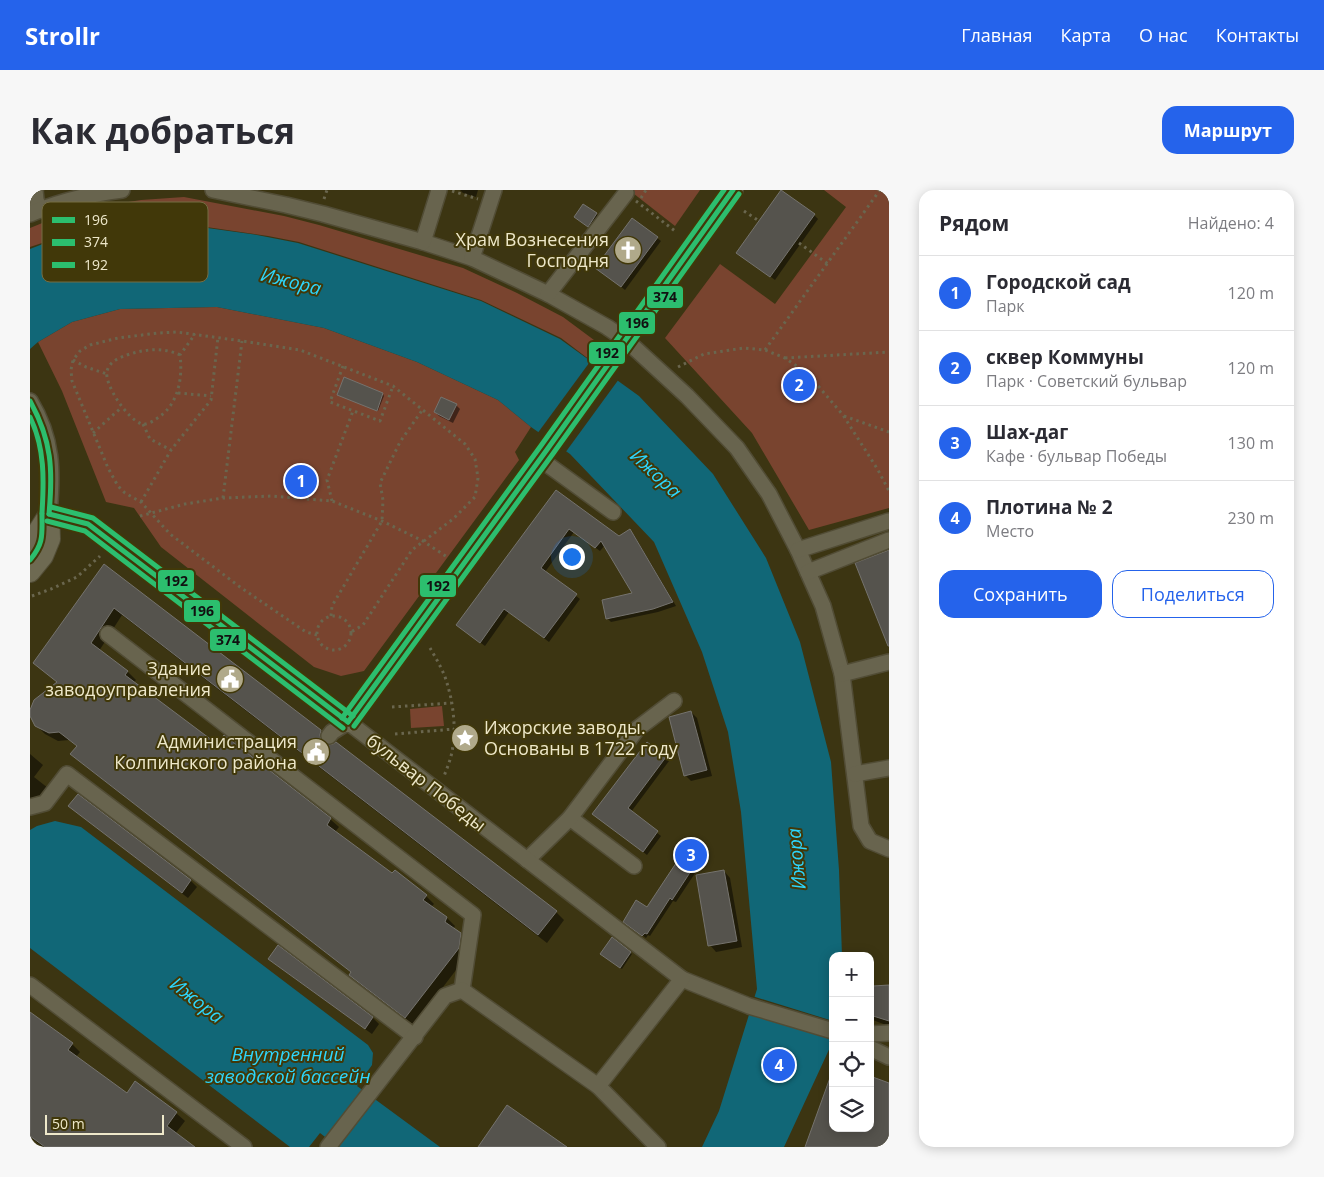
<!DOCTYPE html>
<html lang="ru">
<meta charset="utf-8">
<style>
:root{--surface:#fff;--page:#f7f7f7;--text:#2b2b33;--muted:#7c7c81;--line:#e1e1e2;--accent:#2563eb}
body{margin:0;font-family:"Open Sans",sans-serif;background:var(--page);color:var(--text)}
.controls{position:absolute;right:15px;bottom:15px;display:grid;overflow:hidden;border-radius:10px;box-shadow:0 2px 12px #0003}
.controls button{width:45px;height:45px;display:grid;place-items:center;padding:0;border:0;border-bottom:1px solid var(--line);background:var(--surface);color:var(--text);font:25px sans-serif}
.scale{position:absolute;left:15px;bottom:12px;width:119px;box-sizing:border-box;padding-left:5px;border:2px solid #eee8ca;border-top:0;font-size:14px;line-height:18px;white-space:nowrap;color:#eee8ca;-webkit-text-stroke:4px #413809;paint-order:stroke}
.you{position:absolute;left:541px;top:366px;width:18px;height:18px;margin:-12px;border:4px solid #fff;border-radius:50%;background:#1a73e8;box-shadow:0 0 0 8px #1a73e833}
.badge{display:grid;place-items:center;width:32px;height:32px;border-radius:50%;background:var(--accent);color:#fff;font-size:16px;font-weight:700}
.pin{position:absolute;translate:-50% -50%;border:2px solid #fff;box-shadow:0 1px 5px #0006}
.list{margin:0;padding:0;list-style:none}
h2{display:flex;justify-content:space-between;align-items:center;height:65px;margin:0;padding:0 20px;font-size:21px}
h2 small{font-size:16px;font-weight:400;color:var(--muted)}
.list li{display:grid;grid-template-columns:32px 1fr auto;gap:15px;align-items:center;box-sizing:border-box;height:75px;padding:0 20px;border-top:1px solid var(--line)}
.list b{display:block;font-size:19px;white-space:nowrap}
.list p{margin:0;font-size:16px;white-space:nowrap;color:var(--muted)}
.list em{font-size:16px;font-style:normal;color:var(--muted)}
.actions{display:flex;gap:10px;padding:15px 20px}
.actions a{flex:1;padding:11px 0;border:1px solid var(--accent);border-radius:15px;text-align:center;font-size:18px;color:var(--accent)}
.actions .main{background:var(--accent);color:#fff}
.icon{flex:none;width:28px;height:28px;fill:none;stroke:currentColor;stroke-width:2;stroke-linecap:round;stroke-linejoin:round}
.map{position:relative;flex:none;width:859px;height:957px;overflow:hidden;border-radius:15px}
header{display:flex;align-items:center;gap:30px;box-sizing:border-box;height:70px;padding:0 25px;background:var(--accent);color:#fff}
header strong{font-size:24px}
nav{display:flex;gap:28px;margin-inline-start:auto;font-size:18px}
.intro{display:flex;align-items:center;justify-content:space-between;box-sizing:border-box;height:120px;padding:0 30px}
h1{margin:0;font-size:35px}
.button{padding:12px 22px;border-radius:15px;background:var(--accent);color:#fff;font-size:18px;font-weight:700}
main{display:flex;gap:30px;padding:0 30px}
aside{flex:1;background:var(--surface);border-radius:15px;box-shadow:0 2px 12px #0003}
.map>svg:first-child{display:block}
.green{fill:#79442f}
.water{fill:#116777}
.pier{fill:#3c3512}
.shadow{fill:#0007}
.building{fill:#55534d;stroke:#75736e}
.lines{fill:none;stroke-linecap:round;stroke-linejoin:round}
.minor-casing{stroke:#514c35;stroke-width:18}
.major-casing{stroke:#514c35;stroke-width:22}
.path{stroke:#6a664e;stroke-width:3;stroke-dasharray:2.5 4;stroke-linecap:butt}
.minor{stroke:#68644e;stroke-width:15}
.major{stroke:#6e6a52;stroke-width:20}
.bus-1-casing{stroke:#413809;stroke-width:9}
.bus-2-casing{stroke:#413809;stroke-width:9}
.bus-3-casing{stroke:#413809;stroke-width:9}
.bus-1{stroke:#2cbe6e;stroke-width:5}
.bus-2{stroke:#2cbe6e;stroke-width:5}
.bus-3{stroke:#2cbe6e;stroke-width:5}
.labels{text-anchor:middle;stroke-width:4;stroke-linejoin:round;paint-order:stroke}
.poi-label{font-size:18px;fill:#eee8ca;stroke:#413809;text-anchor:end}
.street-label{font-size:18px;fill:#eee8ca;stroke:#413809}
.water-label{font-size:19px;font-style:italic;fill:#2dd6fc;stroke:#413809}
.key{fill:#413809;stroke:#756d43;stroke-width:1}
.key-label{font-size:14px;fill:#eee8ca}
.line-badge{stroke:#413809;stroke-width:2}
.pale-badge-label{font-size:14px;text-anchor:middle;font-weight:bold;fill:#111}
</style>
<header>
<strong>Strollr</strong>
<nav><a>Главная</a><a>Карта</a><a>О нас</a><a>Контакты</a></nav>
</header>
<div class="intro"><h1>Как добраться</h1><a class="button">Маршрут</a></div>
<main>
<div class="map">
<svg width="859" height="957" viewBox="0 0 859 957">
<rect width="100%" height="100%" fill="#3c3512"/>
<!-- green -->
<g class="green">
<polygon points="599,0 670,0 645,36"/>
<polygon points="794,0 859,0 859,318 779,340 722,243 635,148 690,74 745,114 816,17"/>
<polygon points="154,7 254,26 289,35 433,78 487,103 533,127 564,150 566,161 560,170 531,148 451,110 269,52 238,46 156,34 114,32 97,32 65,38 42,43 0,57 0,38 42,21 111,10"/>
<polygon points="187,117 294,138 387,172 468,210 501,237 485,262 489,270 334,481 311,486 284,477 131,357 104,318 76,312 32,201 8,152 42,132 90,119"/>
<polygon points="412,516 414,536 381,538 380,519"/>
</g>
<!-- water -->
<g class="water">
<path d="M105,33H134L163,36L227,45L268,53L451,111L530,149L609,206L683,284L736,368L770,452L801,572L809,680L812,766H803V851L754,957H672L689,921L727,799L711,622L698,542L672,462L624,352L540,264L501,237L468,210L387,172L294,138L187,117L90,119L42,132L8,152L0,159V59C34,45 69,38 105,33Z"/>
<polygon points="25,631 51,637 338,855 343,863 342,875 327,896 410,957 308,957 290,943 279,957 260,957 0,758 0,640 7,636"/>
</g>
<!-- pier -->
<g class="pier">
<polygon points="562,169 589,189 535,263 507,244"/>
<polygon points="722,806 803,831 803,850 717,823"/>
</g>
<!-- shadow -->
<g class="shadow">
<polygon points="430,0 448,0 446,7 433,3"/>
<polygon points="566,24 568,25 560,37 547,29"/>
<polygon points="784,25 788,29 745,90 712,66"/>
<polygon points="627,48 631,51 595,100 567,78"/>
<polygon points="314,189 353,204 354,206 348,221 310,206 308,205"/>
<polygon points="426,215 430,219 423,233 409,226 405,222"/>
<polygon points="526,301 589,347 600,341 604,345 646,416 628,422 581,432 577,428 604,404 575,355 570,361 544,342 515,382 550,409 519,452 479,422 455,456 432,439"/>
<polygon points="75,376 291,541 299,550 298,557 526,722 534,730 517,753 92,425 69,461 98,482 106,490 104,492 187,555 300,629 309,637 305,642 362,685 396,706 404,714 401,717 417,728 425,736 423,739 439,753 436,767 384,835 329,793 321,785 322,783 50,572 42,564 48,557 39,550 28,551 15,544 6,535 28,493"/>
<polygon points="661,522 667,528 682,586 661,591 655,585"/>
<polygon points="0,564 13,575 4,587 18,598 7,613 0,616"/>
<polygon points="635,568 639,571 601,622 631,646 617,665 568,627"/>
<polygon points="48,605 161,691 167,697 158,708 46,622"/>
<polygon points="663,651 679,662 646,712 643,711 620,746 618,745 616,748 597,734 618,719"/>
<polygon points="694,681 700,688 712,757 686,762 680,755"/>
<polygon points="582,749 602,764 592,779 573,766"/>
<polygon points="248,757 343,828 349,834 342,844 246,775 240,769"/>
<polygon points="859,796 859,836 840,829 840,806"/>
<polygon points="0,823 42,854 50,862 46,867 97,905 105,893 146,923 155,931 145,944 163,957 13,957 0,947"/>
</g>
<!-- building -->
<g class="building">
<polygon points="751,0 785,24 740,87 706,63"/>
<polygon points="553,14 567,23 558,37 544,27"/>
<polygon points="602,28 628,47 591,97 565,78"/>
<polygon points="314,187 353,203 347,221 307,205"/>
<polygon points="411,207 427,214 419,230 404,222"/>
<polygon points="526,300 589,346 600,339 643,412 623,419 576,429 572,410 602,403 571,351 565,358 539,339 511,378 547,404 514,448 474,419 450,453 426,435"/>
<polygon points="859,360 859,456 858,456 825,373"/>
<polygon points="74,374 291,540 290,545 291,550 293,553 298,555 303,554 306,552 527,721 508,745 84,418 61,453 98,481 95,485 187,554 194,545 301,628 297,635 362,683 365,680 397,705 393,710 417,727 415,732 431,743 429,758 375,828 319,785 321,782 40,564 47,556 29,542 19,543 5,536 0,526 0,520 4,510 27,492 3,473"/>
<polygon points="661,521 677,580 654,586 639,527"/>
<polygon points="617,552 636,567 598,618 628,641 613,662 562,624"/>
<polygon points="48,604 161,690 152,703 38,616"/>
<polygon points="662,649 676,658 642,710 640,708 617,744 615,743 612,746 593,732 606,710 617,717"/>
<polygon points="694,680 707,751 678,756 666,685"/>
<polygon points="582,747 601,762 590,778 570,764"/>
<polygon points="248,755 343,827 335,839 238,769"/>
<polygon points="859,795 859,831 840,825 840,803 843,796"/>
<polygon points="0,822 43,853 38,860 97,903 105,891 147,922 137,936 165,957 15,957 0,946"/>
<polygon points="801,885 803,885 803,938 840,938 840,886 859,893 859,957 775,957"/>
<polygon points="477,915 537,957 448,957"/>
</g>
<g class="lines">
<!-- minor casing -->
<g class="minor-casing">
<g id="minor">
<polyline points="5,0 6,10 10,20"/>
<polyline points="183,0 256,15 293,24 393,52 442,68 518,104 577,137 596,150 657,206 707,258 739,304 768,360 793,416 812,484 831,636 840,651 859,659"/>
<path d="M0,24C30,11 61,4 92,0"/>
<polyline points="393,52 409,0"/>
<polyline points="442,68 464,0"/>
<polyline points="518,104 596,3"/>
<path d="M0,211C23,249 23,281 19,324"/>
<polyline points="510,269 583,322"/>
<polyline points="768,360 859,331"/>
<polyline points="778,382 859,350"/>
<polyline points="78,444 443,725 432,800"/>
<polyline points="812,484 859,472"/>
<polyline points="825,584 859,578"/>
<polyline points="0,617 15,613 37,584 385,847"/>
<polyline points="540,628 604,676"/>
<polyline points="497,670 540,628 607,539 644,511"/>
<polyline points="652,789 719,816 803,841"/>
<polyline points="0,795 214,957"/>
<polyline points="840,844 859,843"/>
<polyline points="840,858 859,867"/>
<polyline points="568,896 628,957"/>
<polyline points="298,957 415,806 432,800 568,896 652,789 318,532 302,542 299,546"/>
</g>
</g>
<!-- major casing -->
<g class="major-casing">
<g id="major">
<polyline points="19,324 58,334 318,532 516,261 703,0"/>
<polyline points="0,354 19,324"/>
<polyline points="0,382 13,366 20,349 19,324"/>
</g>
</g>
<!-- path -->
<g class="path">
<polyline points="422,1 448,9"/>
<polyline points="611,8 616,0"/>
<polyline points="294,9 297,0"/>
<polyline points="606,11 645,41"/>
<polyline points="714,21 729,31"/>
<polyline points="769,53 798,74"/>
<polyline points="735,160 850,0"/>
<path d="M150,165C133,157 115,159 97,165C89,168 80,171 77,181C74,195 98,230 112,234C116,235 122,232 126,229C148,216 153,189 150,165L165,144"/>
<polyline points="755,168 859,162"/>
<polyline points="43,170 56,177 77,184"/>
<polyline points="313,176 300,212 350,231 363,196"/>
<polyline points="648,177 674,164 714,158 735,160 755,168 777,183 813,225 848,280 859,301"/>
<polyline points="148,203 181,206"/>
<polyline points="814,226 859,242"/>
<polyline points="113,234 120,249 141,260"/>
<polyline points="63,243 92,217"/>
<polyline points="193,308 212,151"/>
<polyline points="302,311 297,290 323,221"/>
<polyline points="111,312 141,260 181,210 188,147"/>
<polyline points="110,326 155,314 193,308 241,306 302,311 352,331 393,351 417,367"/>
<polyline points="2,406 21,399 47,387 70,366"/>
<polyline points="301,426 302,416 352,331 353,310 350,293 370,252 393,219"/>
<circle cx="304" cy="443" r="17"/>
<polyline points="287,445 276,442 210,397 140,344 111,312 95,303 88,296 78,278 42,191 41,180 43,170 50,161 60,155 88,148 128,143 147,142 212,151 270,160 363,196 435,254 445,269 448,288 445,307 423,329 382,360 333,435 321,442"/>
<path d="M400,458C407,470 415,483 418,497C423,512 426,540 423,555C422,566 418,576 414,586"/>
<polyline points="362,517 421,513"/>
<polyline points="365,544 424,539"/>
</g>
<!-- minor -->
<use href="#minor" class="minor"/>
<!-- major -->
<use href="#major" class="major"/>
<!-- bus-1 casing -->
<g class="bus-1-casing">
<g id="bus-1">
<path d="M0,211C22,251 23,280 19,324"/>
<polyline points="19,324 58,334 318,532"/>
<polyline points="318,532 516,261 703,0"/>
</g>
</g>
<!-- bus-2 casing -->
<g class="bus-2-casing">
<g id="bus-2">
<path d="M0,227C15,258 14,290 12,323"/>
<polyline points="17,331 55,341 313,538"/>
<polyline points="324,536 522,265 709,4"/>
</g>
</g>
<!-- bus-3 casing -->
<g class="bus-3-casing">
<g id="bus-3">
<polyline points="21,317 63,328 323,526"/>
<path d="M0,370C14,353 12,345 12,324"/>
<polyline points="312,528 510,257 694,0"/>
</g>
</g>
<!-- bus-1 -->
<use href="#bus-1" class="bus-1"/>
<!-- bus-2 -->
<use href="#bus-2" class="bus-2"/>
<!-- bus-3 -->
<use href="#bus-3" class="bus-3"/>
</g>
<!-- icons -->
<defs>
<g id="church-disc" transform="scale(1.4375)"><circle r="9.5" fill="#b0a98a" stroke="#413809"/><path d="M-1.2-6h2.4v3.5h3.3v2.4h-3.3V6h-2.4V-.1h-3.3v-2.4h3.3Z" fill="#fff"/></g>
<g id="civic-disc" transform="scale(1.4375)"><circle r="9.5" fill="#b0a98a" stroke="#413809"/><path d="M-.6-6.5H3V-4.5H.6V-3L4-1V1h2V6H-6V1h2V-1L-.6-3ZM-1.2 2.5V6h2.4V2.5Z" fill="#fff"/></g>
<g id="sight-disc" transform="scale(1.4375)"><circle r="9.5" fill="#b0a98a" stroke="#413809"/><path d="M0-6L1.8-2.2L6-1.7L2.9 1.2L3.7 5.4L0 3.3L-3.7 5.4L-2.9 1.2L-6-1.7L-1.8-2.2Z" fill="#fff"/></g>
</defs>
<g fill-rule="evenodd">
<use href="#church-disc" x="598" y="60"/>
<use href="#civic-disc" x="200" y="489"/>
<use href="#sight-disc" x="435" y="548"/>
<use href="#civic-disc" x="286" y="562"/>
</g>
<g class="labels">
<!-- poi labels -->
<g class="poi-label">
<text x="579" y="56">Храм Вознесения<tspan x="579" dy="21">Господня</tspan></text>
<text x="181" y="485">Здание<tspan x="181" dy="21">заводоуправления</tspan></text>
<text x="454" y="544" text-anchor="start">Ижорские заводы.<tspan x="454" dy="21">Основаны в 1722 году</tspan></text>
<text x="267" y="558">Администрация<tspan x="267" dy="21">Колпинского района</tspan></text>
</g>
<!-- street labels -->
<g class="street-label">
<text transform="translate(396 593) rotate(38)" y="6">бульвар Победы</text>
</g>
<!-- water labels -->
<g class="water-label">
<text transform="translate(261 91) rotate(14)" y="7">Ижора</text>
<text transform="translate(626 283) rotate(43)" y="7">Ижора</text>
<text transform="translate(766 669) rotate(-95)" y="7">Ижора</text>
<text transform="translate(167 810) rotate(38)" y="7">Ижора</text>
<text x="258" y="871">Внутренний<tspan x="258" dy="22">заводской бассейн</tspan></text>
</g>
</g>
<!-- legend -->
<rect x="12" y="12" width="166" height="80" rx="8" class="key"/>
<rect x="22" y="27" width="23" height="6" fill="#2cbe6e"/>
<rect x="22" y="49" width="23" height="7" fill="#2cbe6e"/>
<rect x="22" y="72" width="23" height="6" fill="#2cbe6e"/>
<g class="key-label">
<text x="54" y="35">196</text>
<text x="54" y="57">374</text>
<text x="54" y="80">192</text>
</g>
<g class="line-badge">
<rect x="616" y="95" width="38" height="24" rx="5" fill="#2cbe6e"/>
<rect x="588" y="121" width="38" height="24" rx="5" fill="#2cbe6e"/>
<rect x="558" y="151" width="38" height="24" rx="5" fill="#2cbe6e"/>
<rect x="127" y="379" width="38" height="24" rx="5" fill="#2cbe6e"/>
<rect x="389" y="384" width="38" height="24" rx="5" fill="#2cbe6e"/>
<rect x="153" y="409" width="38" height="24" rx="5" fill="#2cbe6e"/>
<rect x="179" y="438" width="38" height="24" rx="5" fill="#2cbe6e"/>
</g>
<g class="pale-badge-label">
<text x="635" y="112">374</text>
<text x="607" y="138">196</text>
<text x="577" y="168">192</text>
<text x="146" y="396">192</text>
<text x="408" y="401">192</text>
<text x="172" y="426">196</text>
<text x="198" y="455">374</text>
</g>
</svg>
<div class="controls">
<button>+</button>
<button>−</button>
<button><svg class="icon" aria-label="locate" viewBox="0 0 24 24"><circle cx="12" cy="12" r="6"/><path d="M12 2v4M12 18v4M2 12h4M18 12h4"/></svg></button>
<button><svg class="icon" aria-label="layers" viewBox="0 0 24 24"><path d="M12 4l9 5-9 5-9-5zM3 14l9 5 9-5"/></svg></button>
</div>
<div class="scale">50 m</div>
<div class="you"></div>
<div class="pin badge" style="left:271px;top:291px">1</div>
<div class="pin badge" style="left:769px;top:195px">2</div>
<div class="pin badge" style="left:661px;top:665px">3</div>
<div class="pin badge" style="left:749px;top:875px">4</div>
</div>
<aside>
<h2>Рядом<small>Найдено: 4</small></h2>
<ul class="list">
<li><span class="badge">1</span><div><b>Городской сад</b><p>Парк</p></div><em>120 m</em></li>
<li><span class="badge">2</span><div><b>сквер Коммуны</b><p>Парк · Советский бульвар</p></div><em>120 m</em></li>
<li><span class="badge">3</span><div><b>Шах-даг</b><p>Кафе · бульвар Победы</p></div><em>130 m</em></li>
<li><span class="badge">4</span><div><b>Плотина № 2</b><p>Место</p></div><em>230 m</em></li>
</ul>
<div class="actions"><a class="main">Сохранить</a><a>Поделиться</a></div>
</aside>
</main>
